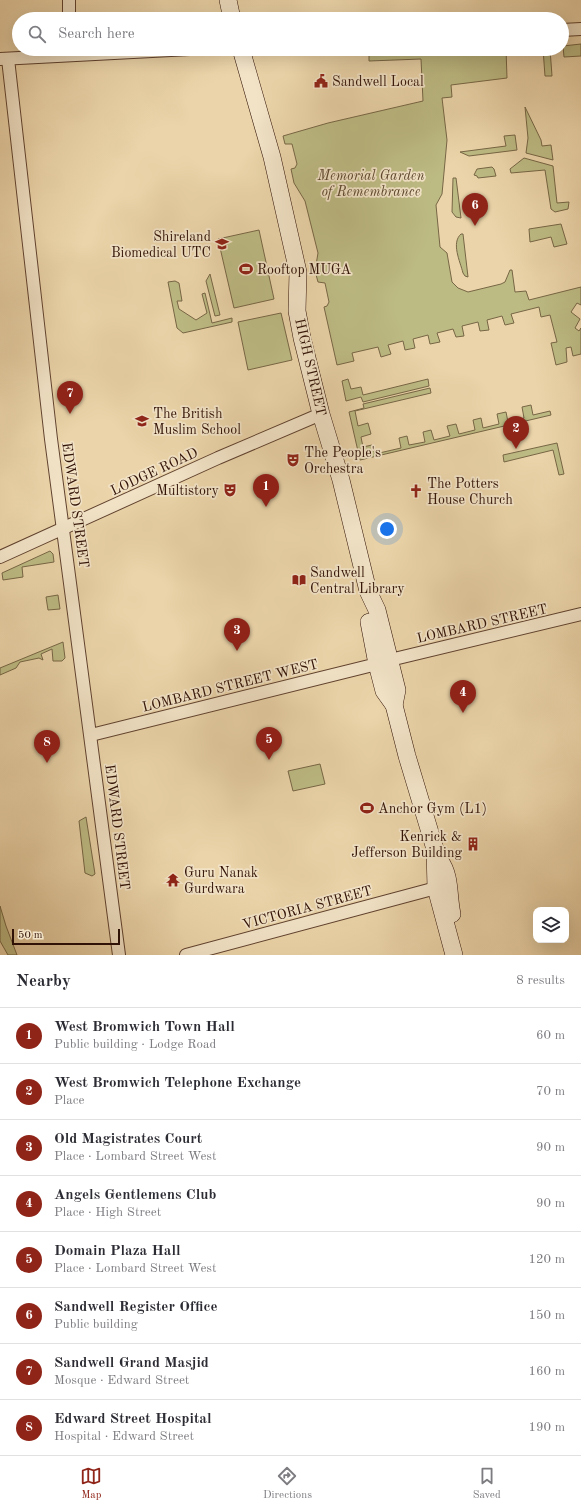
<!DOCTYPE html>
<meta charset="utf-8">
<style>
:root{--surface:#fff;--page:#f2f2f3;--text:#2b2b33;--muted:#7c7c81;--line:#e1e1e2;--accent:#8f2418}
body{margin:0;font-family:"Old Standard TT",serif;background:var(--page);color:var(--text)}
.controls{position:absolute;right:12px;bottom:12px;display:grid;overflow:hidden;border-radius:8px;box-shadow:0 4px 16px #0002}
.controls button{width:36px;height:36px;display:grid;place-items:center;padding:0;border:0;border-bottom:1px solid var(--line);background:var(--surface);color:var(--text);font:20px sans-serif}
.scale{position:absolute;left:12px;bottom:10px;width:108px;box-sizing:border-box;padding-left:4px;border:2px solid #311206;border-top:0;font-size:11px;line-height:14px;white-space:nowrap;color:#311206;-webkit-text-stroke:3px #f2e3c7;paint-order:stroke}
.you{position:absolute;left:387px;top:529px;width:14px;height:14px;margin:-10px;border:3px solid #fff;border-radius:50%;background:#1a73e8;box-shadow:0 0 0 6px #1a73e833}
.badge{display:grid;place-items:center;width:26px;height:26px;border-radius:50%;background:var(--accent);color:#fff;font-size:13px;font-weight:700}
.pin{position:absolute;translate:-50% -33px;filter:drop-shadow(0 1px 2px #0008)}
.pin::after{content:'';position:absolute;top:21px;width:14px;height:12px;background:inherit;clip-path:polygon(0 0,100% 0,50% 100%)}
.list{margin:0;padding:0;list-style:none}
h2{display:flex;justify-content:space-between;align-items:center;height:52px;margin:0;padding:0 16px;font-size:17px}
h2 small{font-size:13px;font-weight:400;color:var(--muted)}
.list li{display:grid;grid-template-columns:26px 1fr auto;gap:12px;align-items:center;box-sizing:border-box;height:56px;padding:0 16px;border-top:1px solid var(--line)}
.list b{display:block;font-size:15px;white-space:nowrap}
.list p{margin:0;font-size:13px;white-space:nowrap;color:var(--muted)}
.list em{font-size:13px;font-style:normal;color:var(--muted)}
.icon{flex:none;width:22px;height:22px;fill:none;stroke:currentColor;stroke-width:2;stroke-linecap:round;stroke-linejoin:round}
.map{position:relative;flex:none;width:581px;height:955px;overflow:hidden}
.search{position:absolute;background:var(--surface);box-shadow:0 4px 16px #0002;left:12px;right:12px;top:12px;height:44px;display:flex;align-items:center;gap:10px;box-sizing:border-box;padding:0 14px;border-radius:22px;color:var(--muted);font-size:15px}
.sheet{height:500px;background:var(--surface)}
nav{display:flex;justify-content:space-around;align-items:center;box-sizing:border-box;height:56px;border-top:1px solid var(--line);background:var(--surface);font-size:11px;color:var(--muted)}
nav a{display:grid;justify-items:center;gap:2px}
nav .on{color:var(--accent)}
.map>svg:first-child{display:block}
.green{fill:#bdbb84;stroke:#776645}
.lines{fill:none;stroke-linecap:round;stroke-linejoin:round}
.street-casing{stroke:#60422f;stroke-width:14}
.secondary-casing{stroke:#311206;stroke-width:18}
.street{stroke:#f2e3c7;stroke-width:12}
.secondary{stroke:#f2e3c7;stroke-width:17}
.labels{text-anchor:middle;stroke-width:3.5;stroke-linejoin:round;paint-order:stroke}
.poi-label{font-size:14px;fill:#311206;stroke:#f2e3c7;text-anchor:start}
.park-label{font-size:14px;font-style:italic;fill:#5b452c;stroke:#f2e3c7}
.street-label{font-size:14px;fill:#311206;stroke:#f2e3c7}
</style>
<div class="map">
<svg width="581" height="955" viewBox="0 0 581 955">
<rect width="100%" height="100%" fill="#ebd4a9"/>
<filter id="stains"><feTurbulence type="fractalNoise" baseFrequency=".005" numOctaves="4"/><feColorMatrix values="0 0 0 0 .2 0 0 0 0 .09 0 0 0 0 .02 0 0 0 .5 -.17"/></filter>
<radialGradient id="worn" r=".72"><stop offset=".6" stop-color="#630" stop-opacity="0"/><stop offset="1" stop-color="#630" stop-opacity=".3"/></radialGradient>
<!-- green -->
<g class="green">
<polygon points="581,44 581,56 564,57 563,46"/>
<polygon points="506,49 507,78 451,85 452,97 442,98 447,140 442,194 436,205 440,247 447,253 452,282 458,288 468,292 501,284 505,282 510,270 512,270 515,292 526,291 529,300 581,287 581,305 577,303 571,312 580,319 575,328 579,331 581,328 581,354 573,356 571,347 566,348 567,362 556,365 551,343 557,342 550,315 541,317 539,307 511,314 514,323 505,325 502,316 487,320 489,330 480,331 478,322 462,326 464,336 456,337 453,329 437,333 440,342 430,344 428,335 413,339 415,348 405,350 403,341 388,345 391,354 381,357 378,347 352,353 354,361 337,365 324,307 327,306 329,302 325,283 318,282 315,271 318,253 305,201 294,183 291,169 295,168 297,164 292,144 285,144 283,136 328,123 423,101 421,59 369,61 369,55"/>
<polygon points="543,49 550,49 552,76 545,76"/>
<polygon points="525,107 541,140 542,146 551,145 553,160 526,153 528,138"/>
<polygon points="515,135 517,150 469,156 460,152 506,146 504,136"/>
<polygon points="524,158 553,166 557,203 569,202 568,209 555,212 551,209 545,170 511,173 510,169"/>
<polygon points="492,167 494,169 496,176 478,178 477,176 474,175 477,169"/>
<polygon points="453,178 456,178 461,218 456,217 452,212"/>
<polygon points="561,224 567,244 554,247 551,237 530,242 529,229"/>
<polygon points="259,230 274,299 234,308 218,239"/>
<path d="M461,234H463L468,277L465,276L463,273C460,261 451,243 461,234Z"/>
<polygon points="210,274 220,315 215,316 206,281"/>
<polygon points="175,281 179,283 182,301 177,301 179,309 196,320 207,313 202,294 205,293 212,323 232,318 232,322 183,333 177,328 168,282"/>
<polygon points="281,313 292,360 248,370 238,322"/>
<polygon points="348,379 351,389 361,387 363,395 428,379 429,386 363,402 361,397 346,401 342,381"/>
<polygon points="430,388 431,393 355,411 358,426 368,423 371,434 361,437 363,447 372,445 375,454 401,448 399,438 407,436 409,445 425,442 423,432 431,430 434,440 450,436 447,426 456,424 459,434 475,430 473,420 481,418 483,428 499,424 497,414 506,412 508,422 524,418 522,407 531,405 533,415 550,411 551,415 360,460 349,412 364,408 363,404"/>
<polygon points="557,443 564,474 559,475 553,450 504,462 503,455"/>
<polygon points="50,551 53,554 54,562 22,567 23,577 3,580 2,573"/>
<polygon points="58,595 60,609 48,610 46,597"/>
<polygon points="63,642 65,658 62,661 53,661 52,649 41,654 43,660 39,658 20,662 16,668 0,675 0,668"/>
<polygon points="320,764 325,784 293,791 288,771"/>
<polygon points="86,817 95,874 92,876 85,873 79,821"/>
<polygon points="0,906 6,926 17,955 8,955 0,941"/>
</g>
<g class="lines">
<!-- street casing -->
<g class="street-casing">
<g id="street">
<polyline points="69,0 69,19"/>
<polyline points="562,30 581,29"/>
<polyline points="0,59 190,49"/>
<polyline points="8,59 51,439 119,955"/>
<polyline points="0,557 218,458 321,414"/>
<polyline points="390,660 581,614"/>
<polyline points="91,735 377,664"/>
<polyline points="186,955 436,888"/>
</g>
</g>
<!-- secondary casing -->
<g class="secondary-casing">
<g id="secondary">
<polyline points="228,0 232,19"/>
<polyline points="241,49 272,157 298,272 297,311 302,338 321,414 341,480 368,591 377,610 397,690 394,705"/>
<polyline points="369,622 377,664 384,691 394,705 407,756 435,849 436,888 454,955"/>
<path d="M440,861C451,876 448,896 452,914"/>
</g>
</g>
<!-- street -->
<use href="#street" class="street"/>
<!-- secondary -->
<use href="#secondary" class="secondary"/>
</g>
<!-- icons -->
<defs>
<g id="civic-bare" transform="scale(1.08)"><path d="M-.6-6.5H3V-4.5H.6V-3L4-1V1h2V6H-6V1h2V-1L-.6-3ZM-1.2 2.5V6h2.4V2.5Z" fill="#8f2418" stroke="#f2e3c7" stroke-width="2.5" paint-order="stroke"/></g>
<g id="school-bare" transform="scale(1.08)"><path d="M0-5L7-2L0 1L-7-2ZM-4 1L0 2.5L4 1V4Q0 6-4 4Z" fill="#8f2418" stroke="#f2e3c7" stroke-width="2.5" paint-order="stroke"/></g>
<g id="stadium-bare" transform="scale(1.08)"><path d="M0-5a6.5 5 0 1 0 0 10a6.5 5 0 1 0 0-10ZM-3.5-1.8h7v3.6h-7Z" fill="#8f2418" stroke="#f2e3c7" stroke-width="2.5" paint-order="stroke"/></g>
<g id="theatre-bare" transform="scale(1.08)"><path d="M-5-5.5Q0-4 5-5.5V0Q5 5 0 6Q-5 5-5 0ZM-3.3-2.5H-1v1.5H-3.3ZM1-2.5H3.3v1.5H1ZM-2.8 1Q0 5.5 2.8 1Z" fill="#8f2418" stroke="#f2e3c7" stroke-width="2.5" paint-order="stroke"/></g>
<g id="church-bare" transform="scale(1.08)"><path d="M-1.2-6h2.4v3.5h3.3v2.4h-3.3V6h-2.4V-.1h-3.3v-2.4h3.3Z" fill="#8f2418" stroke="#f2e3c7" stroke-width="2.5" paint-order="stroke"/></g>
<g id="library-bare" transform="scale(1.08)"><path d="M-6-4Q-3-5.5-.7-3.5V5Q-3 3-6 4ZM6-4Q3-5.5 .7-3.5V5Q3 3 6 4Z" fill="#8f2418" stroke="#f2e3c7" stroke-width="2.5" paint-order="stroke"/></g>
<g id="building-bare" transform="scale(1.08)"><path d="M-4-6H4V6H1V3H-1V6H-4ZM-2.5-4.3h1.7v1.8h-1.7ZM.8-4.3h1.7v1.8H.8ZM-2.5-1h1.7V.8h-1.7ZM.8-1h1.7V.8H.8Z" fill="#8f2418" stroke="#f2e3c7" stroke-width="2.5" paint-order="stroke"/></g>
<g id="temple-bare" transform="scale(1.08)"><path d="M0-6L5-2H3V0L6.5 2.5H4V6H1.5V3h-3V6H-4V2.5H-6.5L-3 0V-2H-5Z" fill="#8f2418" stroke="#f2e3c7" stroke-width="2.5" paint-order="stroke"/></g>
</defs>
<g fill-rule="evenodd">
<use href="#civic-bare" x="321" y="81"/>
<use href="#school-bare" x="222" y="244"/>
<use href="#stadium-bare" x="246" y="269"/>
<use href="#school-bare" x="142" y="421"/>
<use href="#theatre-bare" x="293" y="460"/>
<use href="#theatre-bare" x="230" y="490"/>
<use href="#church-bare" x="416" y="491"/>
<use href="#library-bare" x="299" y="580"/>
<use href="#stadium-bare" x="367" y="808"/>
<use href="#building-bare" x="473" y="844"/>
<use href="#temple-bare" x="173" y="880"/>
</g>
<g class="labels">
<!-- poi labels -->
<g class="poi-label">
<text x="332" y="86">Sandwell Local</text>
<text x="211" y="241" text-anchor="end">Shireland<tspan x="211" dy="16">Biomedical UTC</tspan></text>
<text x="257" y="274">Rooftop MUGA</text>
<text x="153" y="418">The British<tspan x="153" dy="16">Muslim School</tspan></text>
<text x="304" y="457">The People's<tspan x="304" dy="16">Orchestra</tspan></text>
<text x="427" y="488">The Potters<tspan x="427" dy="16">House Church</tspan></text>
<text x="219" y="495" text-anchor="end">Multistory</text>
<text x="310" y="577">Sandwell<tspan x="310" dy="16">Central Library</tspan></text>
<text x="378" y="813">Anchor Gym (L1)</text>
<text x="462" y="841" text-anchor="end">Kenrick &amp;<tspan x="462" dy="16">Jefferson Building</tspan></text>
<text x="184" y="877">Guru Nanak<tspan x="184" dy="16">Gurdwara</tspan></text>
</g>
<!-- park labels -->
<g class="park-label">
<text x="371" y="180">Memorial Garden<tspan x="371" dy="16">of Remembrance</tspan></text>
</g>
<!-- street labels -->
<g class="street-label">
<text transform="translate(311 367) rotate(77)" y="5">HIGH STREET</text>
<text transform="translate(154 471) rotate(-25)" y="5">LODGE ROAD</text>
<text transform="translate(76 505) rotate(82)" y="5">EDWARD STREET</text>
<text transform="translate(482 623) rotate(-13)" y="5">LOMBARD STREET</text>
<text transform="translate(230 685) rotate(-14)" y="5">LOMBARD STREET WEST</text>
<text transform="translate(118 827) rotate(83)" y="5">EDWARD STREET</text>
<text transform="translate(307 907) rotate(-15)" y="5">VICTORIA STREET</text>
</g>
</g>
<rect width="100%" height="100%" filter="url(#stains)"/>
<rect width="100%" height="100%" fill="url(#worn)"/>
</svg>
<div class="controls">
<button><svg class="icon" aria-label="layers" viewBox="0 0 24 24"><path d="M12 4l9 5-9 5-9-5zM3 14l9 5 9-5"/></svg></button>
</div>
<div class="scale">50 m</div>
<div class="you"></div>
<div class="pin badge" style="left:266px;top:507px">1</div>
<div class="pin badge" style="left:516px;top:449px">2</div>
<div class="pin badge" style="left:237px;top:651px">3</div>
<div class="pin badge" style="left:463px;top:713px">4</div>
<div class="pin badge" style="left:269px;top:760px">5</div>
<div class="pin badge" style="left:475px;top:226px">6</div>
<div class="pin badge" style="left:70px;top:414px">7</div>
<div class="pin badge" style="left:47px;top:763px">8</div>
<div class="search"><svg class="icon" aria-label="search" viewBox="0 0 24 24"><circle cx="10" cy="10" r="6"/><path d="M15 15l6 6"/></svg>Search here</div>
</div>
<section class="sheet">
<h2>Nearby<small>8 results</small></h2>
<ul class="list">
<li><span class="badge">1</span><div><b>West Bromwich Town Hall</b><p>Public building · Lodge Road</p></div><em>60 m</em></li>
<li><span class="badge">2</span><div><b>West Bromwich Telephone Exchange</b><p>Place</p></div><em>70 m</em></li>
<li><span class="badge">3</span><div><b>Old Magistrates Court</b><p>Place · Lombard Street West</p></div><em>90 m</em></li>
<li><span class="badge">4</span><div><b>Angels Gentlemens Club</b><p>Place · High Street</p></div><em>90 m</em></li>
<li><span class="badge">5</span><div><b>Domain Plaza Hall</b><p>Place · Lombard Street West</p></div><em>120 m</em></li>
<li><span class="badge">6</span><div><b>Sandwell Register Office</b><p>Public building</p></div><em>150 m</em></li>
<li><span class="badge">7</span><div><b>Sandwell Grand Masjid</b><p>Mosque · Edward Street</p></div><em>160 m</em></li>
<li><span class="badge">8</span><div><b>Edward Street Hospital</b><p>Hospital · Edward Street</p></div><em>190 m</em></li>
</ul>
</section>
<nav>
<a class="on"><svg class="icon" aria-label="map" viewBox="0 0 24 24"><path d="M3 6l6-2 6 2 6-2v14l-6 2-6-2-6 2zM9 4v14M15 6v14"/></svg>Map</a>
<a><svg class="icon" aria-label="directions" viewBox="0 0 24 24"><path d="M12 3l9 9-9 9-9-9zM9 14v-3h6M13 9l2 2-2 2"/></svg>Directions</a>
<a><svg class="icon" aria-label="saved" viewBox="0 0 24 24"><path d="M7 4h10v16l-5-4-5 4z"/></svg>Saved</a>
</nav>
